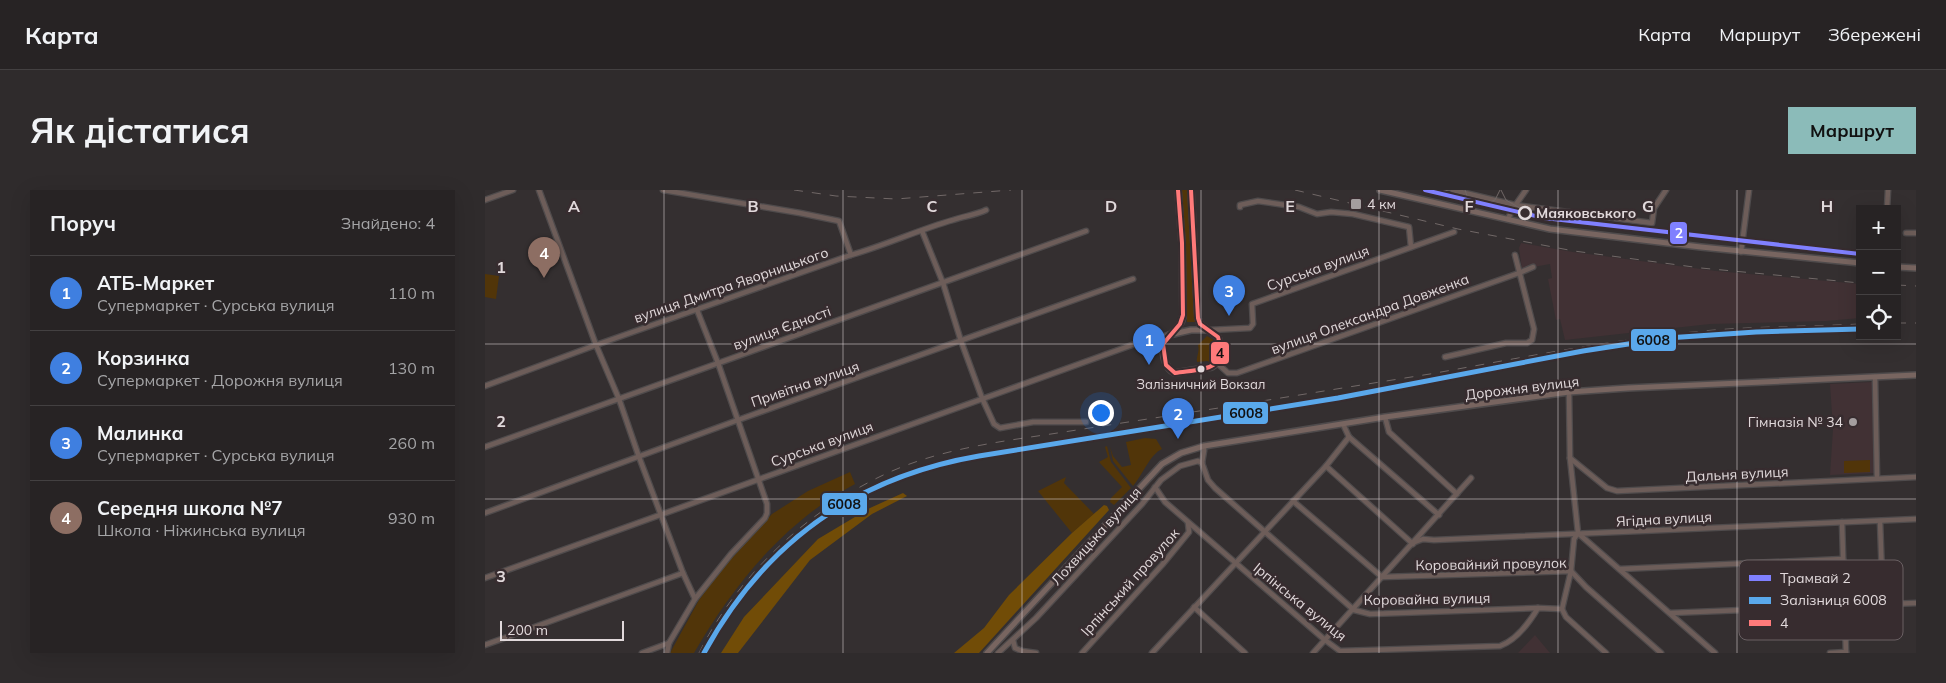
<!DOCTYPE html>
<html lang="uk">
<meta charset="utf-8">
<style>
:root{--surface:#272324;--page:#2f2b2c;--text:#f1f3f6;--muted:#a4a4a6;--line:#434041;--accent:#8bbbb9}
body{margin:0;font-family:Mulish,sans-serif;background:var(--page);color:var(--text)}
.controls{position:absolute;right:15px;top:15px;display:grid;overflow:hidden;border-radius:0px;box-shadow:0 5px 20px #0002}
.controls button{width:45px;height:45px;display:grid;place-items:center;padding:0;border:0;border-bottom:1px solid var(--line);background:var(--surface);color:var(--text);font:25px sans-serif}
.scale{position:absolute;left:15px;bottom:12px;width:124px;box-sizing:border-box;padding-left:5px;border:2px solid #e1d9db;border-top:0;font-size:14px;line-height:18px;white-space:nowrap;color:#e1d9db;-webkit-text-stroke:4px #372c2f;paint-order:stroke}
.you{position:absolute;left:615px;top:222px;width:18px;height:18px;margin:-12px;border:4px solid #fff;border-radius:50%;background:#1a73e8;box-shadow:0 0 0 8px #1a73e833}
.badge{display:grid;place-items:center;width:32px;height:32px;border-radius:50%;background:var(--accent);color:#fff;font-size:16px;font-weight:700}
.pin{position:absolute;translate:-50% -41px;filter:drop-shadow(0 1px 2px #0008)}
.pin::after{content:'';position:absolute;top:26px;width:18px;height:15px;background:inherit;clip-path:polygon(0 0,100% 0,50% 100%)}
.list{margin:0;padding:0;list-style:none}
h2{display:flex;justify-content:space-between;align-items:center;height:65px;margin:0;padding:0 20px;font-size:21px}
h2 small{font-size:16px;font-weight:400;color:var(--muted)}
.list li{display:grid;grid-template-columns:32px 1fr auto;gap:15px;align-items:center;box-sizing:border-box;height:75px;padding:0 20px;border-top:1px solid var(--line)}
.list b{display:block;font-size:19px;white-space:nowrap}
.list p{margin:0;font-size:16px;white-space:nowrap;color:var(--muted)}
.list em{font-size:16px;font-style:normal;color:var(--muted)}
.icon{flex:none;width:28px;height:28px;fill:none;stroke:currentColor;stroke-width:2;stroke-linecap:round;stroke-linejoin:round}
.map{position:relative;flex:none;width:1431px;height:463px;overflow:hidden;border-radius:0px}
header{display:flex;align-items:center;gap:30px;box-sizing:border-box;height:70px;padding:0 25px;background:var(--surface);border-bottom:1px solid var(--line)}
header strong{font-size:24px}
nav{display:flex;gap:28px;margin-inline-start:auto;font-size:18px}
.intro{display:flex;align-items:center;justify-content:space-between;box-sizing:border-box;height:120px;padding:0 30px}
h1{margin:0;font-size:35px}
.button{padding:12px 22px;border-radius:0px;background:var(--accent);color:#111;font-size:18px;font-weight:700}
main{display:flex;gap:30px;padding:0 30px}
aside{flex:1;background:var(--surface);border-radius:0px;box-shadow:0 5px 20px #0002}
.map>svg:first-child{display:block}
.built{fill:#413134}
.green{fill:#513509}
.forest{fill:#714c07}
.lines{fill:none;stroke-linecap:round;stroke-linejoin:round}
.minor-casing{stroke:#4f4b4c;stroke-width:7}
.major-casing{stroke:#4f4b4c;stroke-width:8}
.minor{stroke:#6d5d59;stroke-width:4.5}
.major{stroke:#786560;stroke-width:5}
.tram{stroke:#716867;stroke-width:1}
.rail{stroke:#716867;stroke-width:1;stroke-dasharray:9 9;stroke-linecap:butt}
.bus-1-casing{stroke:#372c2f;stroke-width:8}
.bus-1{stroke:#ff7a7a;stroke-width:4}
.rail-1-casing{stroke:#372c2f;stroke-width:9}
.rail-1{stroke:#5aa8eb;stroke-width:5}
.tram-1-casing{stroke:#372c2f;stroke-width:8}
.tram-1{stroke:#8080ff;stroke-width:4}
.grid{fill:none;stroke:#e1d9db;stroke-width:1;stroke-opacity:0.55}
.poi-dot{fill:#a49e9f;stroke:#372c2f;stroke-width:2}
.stop-dot{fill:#372c2f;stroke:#e1d9db;stroke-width:2.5}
.bus-dot{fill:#e1d9db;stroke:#372c2f;stroke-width:2}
.labels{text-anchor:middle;stroke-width:5;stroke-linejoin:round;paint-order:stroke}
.bus-label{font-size:13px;fill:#e1d9db;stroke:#372c2f}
.poi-label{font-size:14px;fill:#e1d9db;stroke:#372c2f;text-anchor:start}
.stop-label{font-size:14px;font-weight:bold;fill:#e1d9db;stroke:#372c2f;text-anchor:start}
.street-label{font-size:14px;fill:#e1d9db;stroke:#372c2f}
.key{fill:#372c2f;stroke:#6a6063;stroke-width:1}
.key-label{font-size:14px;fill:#e1d9db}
.grid-label{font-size:16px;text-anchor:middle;font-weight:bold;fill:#e1d9db;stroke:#372c2f;stroke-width:5;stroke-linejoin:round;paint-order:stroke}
.line-badge{stroke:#372c2f;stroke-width:2}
.badge-label{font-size:14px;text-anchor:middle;font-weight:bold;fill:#fff}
.pale-badge-label{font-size:14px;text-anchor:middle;font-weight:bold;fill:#111}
</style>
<header>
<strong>Карта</strong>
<nav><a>Карта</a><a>Маршрут</a><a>Збережені</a></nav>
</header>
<div class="intro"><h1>Як дістатися</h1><a class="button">Маршрут</a></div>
<main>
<aside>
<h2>Поруч<small>Знайдено: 4</small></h2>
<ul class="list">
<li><span class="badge" style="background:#3f7fe0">1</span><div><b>АТБ-Маркет</b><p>Супермаркет · Сурська вулиця</p></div><em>110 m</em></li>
<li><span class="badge" style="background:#3f7fe0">2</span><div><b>Корзинка</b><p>Супермаркет · Дорожня вулиця</p></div><em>130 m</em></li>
<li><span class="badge" style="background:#3f7fe0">3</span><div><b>Малинка</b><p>Супермаркет · Сурська вулиця</p></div><em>260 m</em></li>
<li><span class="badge" style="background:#8d6e63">4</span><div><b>Середня школа №7</b><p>Школа · Ніжинська вулиця</p></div><em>930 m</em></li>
</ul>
</aside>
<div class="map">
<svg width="1431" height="463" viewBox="0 0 1431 463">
<rect width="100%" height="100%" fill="#342f30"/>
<!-- built -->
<g class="built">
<polygon points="1036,53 1088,62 1231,81 1375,94 1375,128 1341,131 1225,134 1080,150 1075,129 1071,130 1063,89 1067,88 1065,74 1037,79 1034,58"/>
<polygon points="1387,192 1390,283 1345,285 1348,239 1345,194"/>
<polygon points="1050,445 1065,463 1033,463"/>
</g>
<!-- green -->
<g class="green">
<polygon points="695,0 704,0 711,132 702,132"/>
<polygon points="0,84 14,86 11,109 0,107"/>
<path d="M722,146L730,151L732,169L728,173L722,171L712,172C711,166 715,162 713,155Z"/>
<path d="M660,248L671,249L677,259C665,264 657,286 648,296L628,271L625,257L628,266L637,277L646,275L641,252Z"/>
<polygon points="622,256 626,272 646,298 629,315 625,312 626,308 637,297 614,272 623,267 620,257"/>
<polygon points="1385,270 1385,282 1359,283 1359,271"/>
<path d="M365,282L370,294C299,332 249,394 209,463H185L214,410L236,380L287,324L323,301Z"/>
<polygon points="581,287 579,293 609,324 587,343 553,301"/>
</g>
<!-- forest -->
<g class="forest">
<polygon points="418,303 422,306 387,324 325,370 253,463 236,463 259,427 333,349 385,318"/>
<polygon points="619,315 622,316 624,320 494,463 469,463 499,438 524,405 587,343"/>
</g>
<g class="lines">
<!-- minor casing -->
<g class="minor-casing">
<g id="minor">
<polyline points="54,0 111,155 134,209 154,267 198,383"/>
<polyline points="178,0 315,23 354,31 366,65"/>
<polyline points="968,0 1030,15 1167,33 1169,18 1181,0"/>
<polyline points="0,10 28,0"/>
<polyline points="755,17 755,15 773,11 814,17 832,24 846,22 868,24 924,37 926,57"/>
<polyline points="1402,19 1403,0"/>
<polyline points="1023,29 1027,20 1041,0"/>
<polyline points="437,41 458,93 476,151 497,208 509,234 515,238 548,232 601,232"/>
<polyline points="1421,43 1431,43"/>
<polyline points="1256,62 1264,0"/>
<polyline points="725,140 765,138 768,134 767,114 969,42"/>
<polyline points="960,167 1021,153 1042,153 1047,150 1049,139 1030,65"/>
<polyline points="732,173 743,183 752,183 1034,83 1048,77"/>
<polyline points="1390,187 1392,288"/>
<path d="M0,196L111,155L366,65C401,55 433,40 468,30C479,26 491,25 501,20"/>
<polyline points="900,227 904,242 972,304"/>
<polyline points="858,234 864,247"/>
<polyline points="864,247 954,325"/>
<polyline points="0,257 601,41"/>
<polyline points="1085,268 1122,298 1132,301 1431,287"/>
<polyline points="717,273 723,290 730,298 869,420 885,424 1053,418 1077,419 1081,427 1121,463"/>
<polyline points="717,273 719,261 719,256"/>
<polyline points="841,276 928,354"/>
<path d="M670,297L680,312L840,450L855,461L1015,456C1032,450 1044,433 1053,418"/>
<polyline points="808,311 897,387 1086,381 1101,397 1176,463"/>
<polyline points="0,323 253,230 648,89"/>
<polyline points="1395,331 1398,414"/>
<polyline points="1357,332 1361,463"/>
<polyline points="1094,344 1230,463"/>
<polyline points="930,352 938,349 949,350 1431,329"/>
<polyline points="1135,379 1358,369"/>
<polyline points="0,388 658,151 684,145"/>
<polyline points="709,417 760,463"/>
<polyline points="1077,419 1086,381 1089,349 1093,343 1085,268 1084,202"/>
<polyline points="1185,423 1431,413"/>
<polyline points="528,450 530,458 537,461 551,463"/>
<polyline points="0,455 198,383 210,409 246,364 280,328 282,323 282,314 233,173 212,120"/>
<polyline points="157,463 184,453"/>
<polyline points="182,463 184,453 210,409"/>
<polyline points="513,463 551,428 657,314 676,290 695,276 713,271 717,273"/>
<polyline points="597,463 677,375 704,342 703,333"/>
<polyline points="667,463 841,276 864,247"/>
<polyline points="828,463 986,288"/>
<polyline points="1345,463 1361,462"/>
</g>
</g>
<!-- major casing -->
<g class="major-casing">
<g id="major">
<path d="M693,0L697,53L698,125C697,139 684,142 678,154C678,165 679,178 690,183L727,177C738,170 737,158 733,147L715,134L713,128L706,0"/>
<polyline points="895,0 1065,39 1216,57 1375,73"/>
<polyline points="1412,77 1431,78"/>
<polyline points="684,145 706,140 723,140"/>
<polyline points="502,463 677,274 696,263 719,256 900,227 1084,202 1143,198 1431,185"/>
</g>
</g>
<!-- minor -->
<use href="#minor" class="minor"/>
<!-- major -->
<use href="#major" class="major"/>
<!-- tram -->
<g class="tram">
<polyline points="980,0 982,6 987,11"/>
<polyline points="1016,0 1021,10 1038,20"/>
<polyline points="957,1 966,0"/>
<polyline points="1000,14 1010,10 1015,0"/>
</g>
<!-- rail -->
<g class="rail">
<polyline points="309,0 351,6 411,9 526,0"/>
<polyline points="810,0 973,39 1089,61 1216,78 1375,93"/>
<polyline points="1412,95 1431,96"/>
<polyline points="1412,133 1431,133"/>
<path d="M214,463C254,383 326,317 407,281C458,259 512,252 566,244C624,235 682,226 740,217C808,206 876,195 945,184C1029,169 1114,152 1199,143C1257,136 1316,137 1375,134"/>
</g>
<!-- bus-1 casing -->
<g class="bus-1-casing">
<path id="bus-1" d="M693,0L697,53L698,125L695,134L678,154L681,175L690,183C715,179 744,182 733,147L715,134L713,128L706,0"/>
</g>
<!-- bus-1 -->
<use href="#bus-1" class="bus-1"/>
<!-- rail-1 casing -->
<g class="rail-1-casing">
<path id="rail-1" d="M219,463C279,353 371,287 494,266L853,208L1098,161L1182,148L1271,142L1375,139"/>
</g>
<!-- rail-1 -->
<use href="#rail-1" class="rail-1"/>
<!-- tram-1 casing -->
<g class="tram-1-casing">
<polyline id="tram-1" points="940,0 1059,28 1375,64"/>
</g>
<!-- tram-1 -->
<use href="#tram-1" class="tram-1"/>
</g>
<!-- grid -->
<path class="grid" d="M179,0V463M358,0V463M537,0V463M716,0V463M894,0V463M1073,0V463M1252,0V463M0,154H1431M0,309H1431"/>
<!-- markers -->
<g class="poi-dot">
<rect x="865" y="8" width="12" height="12" rx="2.5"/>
<circle cx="1368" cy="232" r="5"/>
</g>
<circle class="stop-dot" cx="1040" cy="23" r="6"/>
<circle class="bus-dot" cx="716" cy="179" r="4.5"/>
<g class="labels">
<!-- bus labels -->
<g class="bus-label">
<text x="716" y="199">Залізничний Вокзал</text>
</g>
<!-- poi labels -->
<g class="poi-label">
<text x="882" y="19">4 км</text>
<text x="1358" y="237" text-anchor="end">Гімназія № 34</text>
</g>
<!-- stop labels -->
<g class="stop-label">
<text x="1051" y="28">Маяковського</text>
</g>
<!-- street labels -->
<g class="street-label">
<text transform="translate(833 78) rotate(-20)" y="5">Сурська вулиця</text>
<text transform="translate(246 95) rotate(-19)" y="5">вулиця Дмитра Яворницького</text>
<text transform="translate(885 124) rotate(-20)" y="5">вулиця Олександра Довженка</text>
<text transform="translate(297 138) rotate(-20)" y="5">вулиця Єдності</text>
<text transform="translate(320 194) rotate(-19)" y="5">Привітна вулиця</text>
<text transform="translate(1037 198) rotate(-7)" y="5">Дорожня вулиця</text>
<text transform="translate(337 254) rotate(-20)" y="5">Сурська вулиця</text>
<text transform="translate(1252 284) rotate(-3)" y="5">Дальня вулиця</text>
<text transform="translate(1179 329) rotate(-3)" y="5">Ягідна вулиця</text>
<text transform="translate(611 346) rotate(-48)" y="5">Лохвицька вулиця</text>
<text transform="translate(1006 374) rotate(-1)" y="5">Коровайний провулок</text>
<text transform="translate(645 392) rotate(-48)" y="5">Ірпінський провулок</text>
<text transform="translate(942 409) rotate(-1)" y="5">Коровайна вулиця</text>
<text transform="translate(815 412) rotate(39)" y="5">Ірпінська вулиця</text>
</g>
</g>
<!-- legend -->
<rect x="1254" y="370" width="164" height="80" rx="8" class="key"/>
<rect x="1264" y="385" width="22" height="6" fill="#8080ff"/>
<rect x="1264" y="407" width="22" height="7" fill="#5aa8eb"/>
<rect x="1264" y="430" width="22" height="6" fill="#ff7a7a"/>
<g class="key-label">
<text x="1295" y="393">Трамвай 2</text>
<text x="1295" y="415">Залізниця 6008</text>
<text x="1295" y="438">4</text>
</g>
<g class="grid-label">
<text x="89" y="22">A</text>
<text x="268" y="22">B</text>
<text x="447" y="22">C</text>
<text x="626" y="22">D</text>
<text x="805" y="22">E</text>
<text x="984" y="22">F</text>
<text x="1163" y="22">G</text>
<text x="1342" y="22">H</text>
<text x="16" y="83">1</text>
<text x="16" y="237">2</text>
<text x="16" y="392">3</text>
</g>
<g class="line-badge">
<rect x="1184" y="31" width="19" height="24" rx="5" fill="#8080ff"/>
<rect x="1145" y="138" width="47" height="24" rx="5" fill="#5aa8eb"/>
<rect x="725" y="151" width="20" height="24" rx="5" fill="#ff7a7a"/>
<rect x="737" y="211" width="47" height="24" rx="5" fill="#5aa8eb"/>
<rect x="336" y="302" width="47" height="24" rx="5" fill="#5aa8eb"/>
</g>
<g class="badge-label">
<text x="1194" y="48">2</text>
</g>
<g class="pale-badge-label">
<text x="1168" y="155">6008</text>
<text x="735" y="168">4</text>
<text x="761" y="228">6008</text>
<text x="359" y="319">6008</text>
</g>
</svg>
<div class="controls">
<button>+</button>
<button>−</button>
<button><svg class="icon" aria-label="locate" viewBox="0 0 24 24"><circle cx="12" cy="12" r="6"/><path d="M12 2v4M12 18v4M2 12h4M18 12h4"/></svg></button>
</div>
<div class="scale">200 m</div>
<div class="you"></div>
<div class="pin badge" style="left:664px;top:175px;background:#3f7fe0">1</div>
<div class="pin badge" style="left:693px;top:249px;background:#3f7fe0">2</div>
<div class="pin badge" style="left:744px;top:126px;background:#3f7fe0">3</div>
<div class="pin badge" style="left:59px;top:88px;background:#8d6e63">4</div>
</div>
</main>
